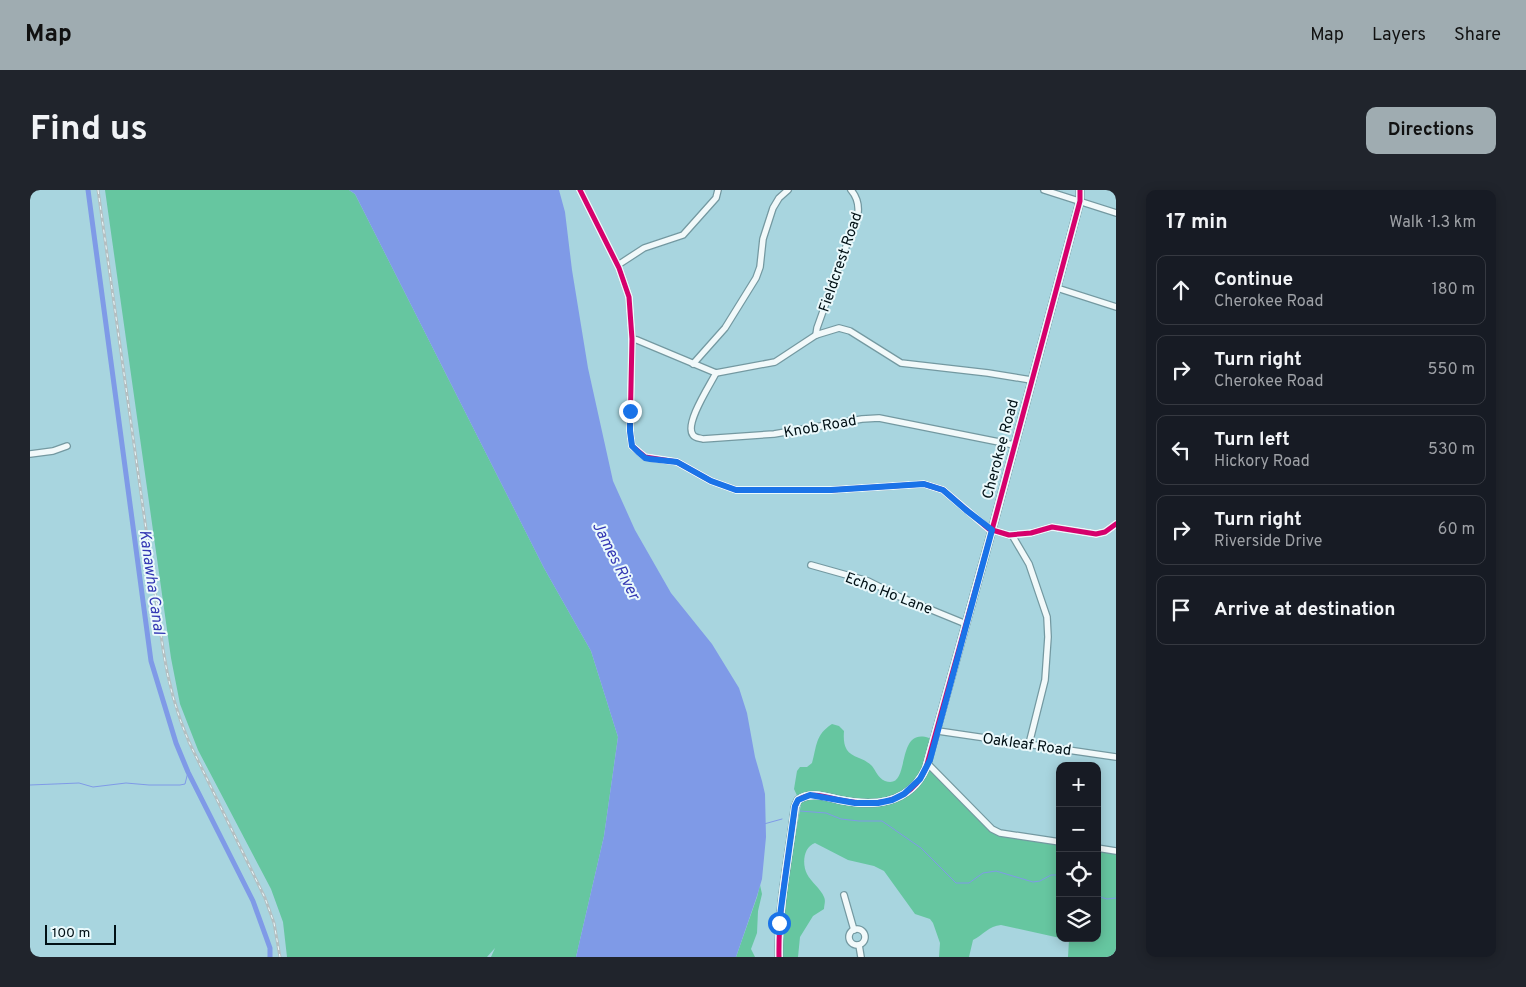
<!DOCTYPE html>
<meta charset="utf-8">
<style>
:root{--surface:#171b24;--page:#20242c;--text:#f1f3f6;--muted:#9ea1a6;--line:#363941;--accent:#9facb1}
body{margin:0;font-family:Overpass,sans-serif;background:var(--page);color:var(--text)}
.controls{position:absolute;right:15px;bottom:15px;display:grid;overflow:hidden;border-radius:10px;box-shadow:0 2px 12px #0003}
.controls button{width:45px;height:45px;display:grid;place-items:center;padding:0;border:0;border-bottom:1px solid var(--line);background:var(--surface);color:var(--text);font:25px sans-serif}
.scale{position:absolute;left:15px;bottom:12px;width:71px;box-sizing:border-box;padding-left:5px;border:2px solid #001015;border-top:0;font-size:14px;line-height:18px;white-space:nowrap;color:#001015;-webkit-text-stroke:4px #eaf9fc;paint-order:stroke}
.stop{position:absolute;width:15px;height:15px;margin:-11px;border:4px solid #1a73e8;border-radius:50%;background:#fff}
.stop.end{background:#1a73e8;border-color:#fff;box-shadow:0 1px 5px #0008}
.list{margin:0;padding:0;list-style:none}
h2{display:flex;justify-content:space-between;align-items:center;height:65px;margin:0;padding:0 20px;font-size:21px}
h2 small{font-size:16px;font-weight:400;color:var(--muted)}
.list li{display:grid;grid-template-columns:32px 1fr auto;gap:15px;align-items:center;box-sizing:border-box;height:70px;margin:0 10px 10px;padding:0 10px;border:1px solid var(--line);border-radius:10px}
.list b{display:block;font-size:19px;white-space:nowrap}
.list p{margin:0;font-size:16px;white-space:nowrap;color:var(--muted)}
.list em{font-size:16px;font-style:normal;color:var(--muted)}
.icon{flex:none;width:28px;height:28px;fill:none;stroke:currentColor;stroke-width:2;stroke-linecap:round;stroke-linejoin:round}
.map{position:relative;flex:none;width:1086px;height:767px;overflow:hidden;border-radius:10px}
header{display:flex;align-items:center;gap:30px;box-sizing:border-box;height:70px;padding:0 25px;background:var(--accent);color:#111}
header strong{font-size:24px}
nav{display:flex;gap:28px;margin-inline-start:auto;font-size:18px}
.intro{display:flex;align-items:center;justify-content:space-between;box-sizing:border-box;height:120px;padding:0 30px}
h1{margin:0;font-size:35px}
.button{padding:12px 22px;border-radius:10px;background:var(--accent);color:#111;font-size:18px;font-weight:700}
main{display:flex;gap:30px;padding:0 30px}
aside{flex:1;background:var(--surface);border-radius:10px;box-shadow:0 2px 12px #0003}
.map>svg:first-child{display:block}
.forest{fill:#66c6a0}
.water{fill:#7f9ae7}
.lines{fill:none;stroke-linecap:round;stroke-linejoin:round}
.stream{stroke:#7f9ae7;stroke-width:1}
.canal{stroke:#7f9ae7;stroke-width:5}
.street-casing{stroke:#7499a1;stroke-width:8}
.secondary-casing{stroke:#7499a1;stroke-width:9}
.street{stroke:#f2f9fa;stroke-width:5.5}
.secondary{stroke:#f2f9fa;stroke-width:8}
.rail-casing{stroke:#b4bfc1;stroke-width:3}
.rail{stroke:#eaf9fc;stroke-width:1;stroke-dasharray:4;stroke-linecap:butt}
.cycleway-casing{stroke:#eaf9fc;stroke-width:8}
.cycleway{stroke:#d6006c;stroke-width:5}
.route{stroke:#1a73e8;stroke-width:6}
.labels{text-anchor:middle;stroke-width:4;stroke-linejoin:round;paint-order:stroke}
.street-label{font-size:15px;fill:#001015;stroke:#eaf9fc}
.water-label{font-size:16px;font-style:italic;fill:#3438b4;stroke:#eaf9fc}
</style>
<header>
<strong>Map</strong>
<nav><a>Map</a><a>Layers</a><a>Share</a></nav>
</header>
<div class="intro"><h1>Find us</h1><a class="button">Directions</a></div>
<main>
<div class="map">
<svg width="1086" height="767" viewBox="0 0 1086 767">
<rect width="100%" height="100%" fill="#a8d5df"/>
<!-- forest -->
<g class="forest">
<polygon points="75,0 319,0 325,4 514,378 561,461 588,547 574,646 546,767 461,767 465,758 457,767 257,767 253,732 241,699 168,560 150,514 141,468"/>
<path d="M802,534L809,536L814,541C813,555 815,563 829,568C834,570 838,572 842,576C846,581 848,588 855,591C882,601 864,536 899,548L901,551L900,580L961,642L1030,655V748L971,735C959,736 953,745 943,750L939,767H909L910,753L903,733L900,729L885,724L854,681L844,676L818,670L785,653C773,657 772,675 777,684C781,692 791,699 794,707C796,711 794,715 794,719L783,726L770,747L768,767H752L755,703L771,614L764,599L767,581L770,577H777L782,573C787,556 785,545 802,534Z"/>
<polygon points="1067,661 1086,664 1086,767 1038,767 1039,750 1031,748 1067,748"/>
<polygon points="730,695 732,704 728,721 727,743 721,759 725,767 706,767 727,707"/>
</g>
<!-- water -->
<polygon class="water" points="319,0 529,0 535,22 542,80 558,178 583,291 605,340 641,403 682,454 709,498 717,523 725,567 732,591 735,604 736,647 732,689 727,706 706,767 546,767 574,646 588,547 561,461 514,378 325,4"/>
<g class="lines">
<!-- stream -->
<g class="stream">
<polyline points="0,595 49,593 63,597 96,593 119,595 150,595 155,594 158,582"/>
<polyline points="770,621 796,623 811,629 829,631 852,631 891,658 926,693 939,693 953,683 966,681 1003,692 1010,691 1021,685 1030,685"/>
<polyline points="734,634 752,629"/>
<polyline points="1067,706 1077,709 1086,708"/>
</g>
<!-- canal -->
<polyline class="canal" points="58,0 121,471 146,553 158,582 223,711 240,758 240,767"/>
<!-- street casing -->
<g class="street-casing">
<g id="street">
<polyline points="550,0 589,78 599,107 602,149 600,241 602,256 615,267 647,272 681,291 706,300 801,300 894,294 913,300 959,339 979,345 1001,343 1022,337 1066,344 1075,342 1086,334"/>
<polyline points="1014,0 1086,23"/>
<polyline points="588,75 614,58 653,45 686,8 688,0"/>
<polyline points="1027,98 1086,117"/>
<path d="M786,145L787,138L828,23C829,14 827,7 821,0"/>
<polyline points="602,149 607,150 686,183 745,172 786,145 809,138 820,141 871,173 958,183 1001,190"/>
<polyline points="663,174 695,138 726,88 730,77 733,49 743,18 749,8 758,0"/>
<path d="M686,183C680,195 654,234 663,245C665,248 670,248 673,249L744,244L832,229L849,228L984,255"/>
<polyline points="0,264 23,261 37,256"/>
<polyline points="982,345 999,374 1017,427 1018,447 1015,490 999,554"/>
<polyline points="781,375 838,391 870,407 936,434"/>
<polyline points="908,541 1086,567"/>
<polyline points="898,574 962,639 970,643 1030,652"/>
<polyline points="1067,658 1086,661"/>
<polyline points="814,705 824,740"/>
<circle cx="827" cy="747" r="8"/>
<polyline points="829,755 831,767"/>
</g>
</g>
<!-- secondary casing -->
<g class="secondary-casing">
<path id="secondary" d="M749,767C748,716 759,667 765,617L768,610C781,601 796,607 810,610C844,617 880,614 896,578L962,340L1050,11V0"/>
</g>
<!-- street -->
<use href="#street" class="street"/>
<!-- secondary -->
<use href="#secondary" class="secondary"/>
<!-- rail casing -->
<g class="rail-casing">
<path id="rail" d="M68,0L133,459C138,492 146,522 159,552L235,708L244,733L250,767"/>
</g>
<!-- rail -->
<use href="#rail" class="rail"/>
<!-- cycleway casing -->
<g class="cycleway-casing">
<g id="cycleway">
<polyline points="550,0 589,78 599,107 602,149 600,241 602,256 615,267 647,272 681,291 706,300 801,300 894,294 913,300 959,339 979,345 1001,343 1022,337 1066,344 1075,342 1086,334"/>
<path d="M749,767C748,716 759,667 765,617L768,610C781,601 796,607 810,610C844,617 880,614 896,578L962,340L1050,11V0"/>
</g>
</g>
<!-- cycleway -->
<use href="#cycleway" class="cycleway"/>
</g>
<g class="lines">
<!-- route -->
<polyline class="route" points="600,221 600,241 602,256 608,262 615,268 620,269 647,272 681,291 706,300 801,300 894,294 913,300 936,320 962,340 900,570 890,589 874,604 862,610 848,613 825,613 780,605 768,610 765,616 749,733"/>
</g>
<g class="labels">
<!-- street labels -->
<g class="street-label">
<text transform="translate(810 72) rotate(-71)" y="5">Fieldcrest Road</text>
<text transform="translate(790 236) rotate(-10)" y="5">Knob Road</text>
<text transform="translate(970 259) rotate(-75)" y="5">Cherokee Road</text>
<text transform="translate(859 403) rotate(21)" y="5">Echo Ho Lane</text>
<text transform="translate(997 554) rotate(8)" y="5">Oakleaf Road</text>
</g>
<!-- water labels -->
<g class="water-label">
<text transform="translate(587 370) rotate(63)" y="6">James River</text>
<text transform="translate(123 392) rotate(82)" y="6">Kanawha Canal</text>
</g>
</g>
</svg>
<div class="controls">
<button>+</button>
<button>−</button>
<button><svg class="icon" aria-label="locate" viewBox="0 0 24 24"><circle cx="12" cy="12" r="6"/><path d="M12 2v4M12 18v4M2 12h4M18 12h4"/></svg></button>
<button><svg class="icon" aria-label="layers" viewBox="0 0 24 24"><path d="M12 4l9 5-9 5-9-5zM3 14l9 5 9-5"/></svg></button>
</div>
<div class="scale">100 m</div>
<div class="stop" style="left:749px;top:733px"></div>
<div class="stop end" style="left:600px;top:221px"></div>
</div>
<aside>
<h2>17 min<small>Walk · 1.3 km</small></h2>
<ul class="list">
<li><svg class="icon" aria-label="ahead" viewBox="0 0 24 24"><path d="M12 20V5M6 11l6-6 6 6"/></svg><div><b>Continue</b><p>Cherokee Road</p></div><em>180 m</em></li>
<li><svg class="icon" aria-label="right" viewBox="0 0 24 24"><path d="M7 20v-9h11M14 6l5 5-5 5"/></svg><div><b>Turn right</b><p>Cherokee Road</p></div><em>550 m</em></li>
<li><svg class="icon" aria-label="left" viewBox="0 0 24 24"><path d="M17 20v-9H6M10 6l-5 5 5 5"/></svg><div><b>Turn left</b><p>Hickory Road</p></div><em>530 m</em></li>
<li><svg class="icon" aria-label="right" viewBox="0 0 24 24"><path d="M7 20v-9h11M14 6l5 5-5 5"/></svg><div><b>Turn right</b><p>Riverside Drive</p></div><em>60 m</em></li>
<li><svg class="icon" aria-label="arrive" viewBox="0 0 24 24"><path d="M6 21V4h12l-3 4 3 4H6"/></svg><div><b>Arrive at destination</b></div></li>
</ul>
</aside>
</main>
